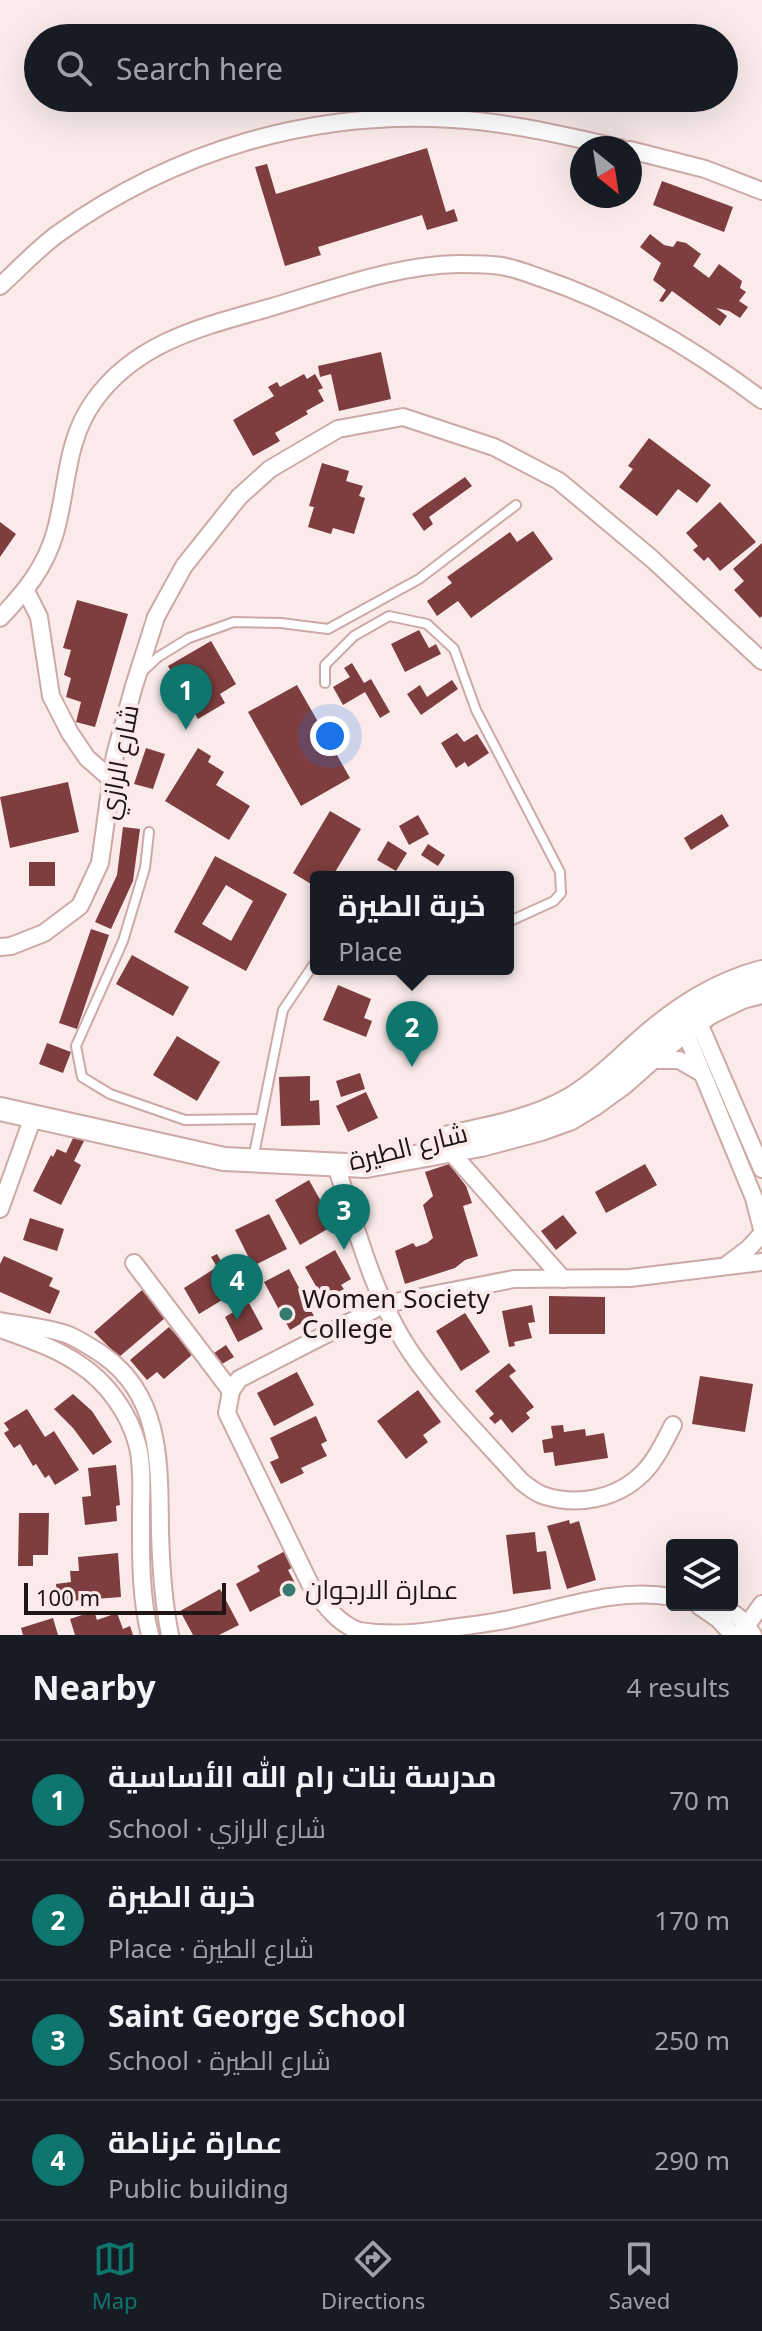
<!DOCTYPE html>
<meta charset="utf-8">
<style>
:root{--surface:#171b24;--page:#242831;--text:#f1f3f6;--muted:#9ea1a6;--line:#363941;--accent:#0f766e}
body{margin:0;font-family:"Noto Sans",Cairo,sans-serif;background:var(--page);color:var(--text)}
.controls{position:absolute;right:24px;bottom:24px;display:grid;overflow:hidden;border-radius:8px;box-shadow:0 8px 32px #0002}
.controls button{width:72px;height:72px;display:grid;place-items:center;padding:0;border:0;border-bottom:2px solid var(--line);background:var(--surface);color:var(--text);font:40px sans-serif}
.compass{position:absolute;left:570px;top:136px;width:72px;height:72px;border-radius:50%;background:var(--surface);box-shadow:0 8px 32px #0002;rotate:150deg}
.scale{position:absolute;left:24px;bottom:20px;width:202px;box-sizing:border-box;padding-left:8px;border:4px solid #211514;border-top:0;font-size:22px;line-height:28px;white-space:nowrap;color:#211514;-webkit-text-stroke:6px #faebea;paint-order:stroke}
.you{position:absolute;left:330px;top:736px;width:28px;height:28px;margin:-20px;border:6px solid #fff;border-radius:50%;background:#1a73e8;box-shadow:0 0 0 12px #1a73e833}
.badge{display:grid;place-items:center;width:52px;height:52px;border-radius:50%;background:var(--accent);color:#fff;font-size:26px;font-weight:700}
.pin{position:absolute;translate:-50% -66px;filter:drop-shadow(0 2px 4px #0008)}
.pin::after{content:'';position:absolute;top:42px;width:28px;height:24px;background:inherit;clip-path:polygon(0 0,100% 0,50% 100%)}
.popup{position:absolute;left:310px;top:871px;width:204px;height:104px;box-sizing:border-box;display:grid;place-content:center;border-radius:8px;background:var(--surface);filter:drop-shadow(0 2px 6px #0005);font-size:26px;white-space:nowrap;color:var(--muted)}
.popup b{font-size:30px;color:var(--text)}
.popup::after{content:'';position:absolute;left:50%;top:100%;margin-left:-16px;border:16px solid transparent;border-top-color:var(--surface)}
.list{margin:0;padding:0;list-style:none}
h2{display:flex;justify-content:space-between;align-items:center;height:104px;margin:0;padding:0 32px;font-size:34px}
h2 small{font-size:26px;font-weight:400;color:var(--muted)}
.list li{display:grid;grid-template-columns:52px 1fr auto;gap:24px;align-items:center;box-sizing:border-box;height:120px;padding:0 32px;border-top:2px solid var(--line)}
.list b{display:block;font-size:30px;white-space:nowrap}
.list p{margin:0;font-size:26px;white-space:nowrap;color:var(--muted)}
.list em{font-size:26px;font-style:normal;color:var(--muted)}
.icon{flex:none;width:44px;height:44px;fill:none;stroke:currentColor;stroke-width:2;stroke-linecap:round;stroke-linejoin:round}
.map{position:relative;flex:none;width:762px;height:1635px;overflow:hidden}
.search{position:absolute;background:var(--surface);box-shadow:0 8px 32px #0002;left:24px;right:24px;top:24px;height:88px;display:flex;align-items:center;gap:20px;box-sizing:border-box;padding:0 28px;border-radius:44px;color:var(--muted);font-size:30px}
.sheet{height:584px;background:var(--surface)}
nav{display:flex;justify-content:space-around;align-items:center;box-sizing:border-box;height:112px;border-top:2px solid var(--line);background:var(--surface);font-size:22px;color:var(--muted)}
nav a{display:grid;justify-items:center;gap:4px}
nav .on{color:var(--accent)}
.map>svg:first-child{display:block}
.building{fill:#7e3d3e;fill-rule:evenodd}
.lines{fill:none;stroke-linecap:round;stroke-linejoin:round}
.service-casing{stroke:#cca9a7;stroke-width:12}
.minor-casing{stroke:#cca9a7;stroke-width:20}
.secondary-casing{stroke:#cca9a7;stroke-width:26}
.service{stroke:#fff;stroke-width:8}
.minor{stroke:#fff;stroke-width:16}
.secondary{stroke:#fff;stroke-width:22}
.poi-dot{fill:#357b71;stroke:#faebea;stroke-width:3}
.labels{text-anchor:middle;stroke-width:8;stroke-linejoin:round;paint-order:stroke}
.street-label{font-size:26px;fill:#211514;stroke:#faebea}
.poi-label{font-size:26px;fill:#211514;stroke:#faebea;text-anchor:start}
</style>
<div class="map">
<svg width="762" height="1635" viewBox="0 0 762 1635">
<rect width="100%" height="100%" fill="#faebea"/>
<!-- building -->
<g class="building">
<polygon points="427,148 446,212 454,209 458,221 427,230 422,215 318,247 321,255 285,266 255,167 267,164 276,194"/>
<polygon points="662,181 733,207 724,232 653,205"/>
<polygon points="650,234 664,245 673,247 677,241 686,243 701,254 693,266 709,278 719,264 742,281 740,288 746,292 739,301 748,307 740,318 729,311 716,308 727,316 720,326 672,291 663,302 659,301 666,290 653,280 661,263 640,247"/>
<polygon points="381,352 391,399 339,411 331,374 320,377 318,366"/>
<polygon points="304,374 307,379 315,374 323,388 318,390 324,401 306,411 308,414 275,433 280,441 253,456 233,420 274,396 268,387 277,382 280,387"/>
<polygon points="649,438 711,485 697,503 678,489 657,516 619,487 633,469 628,466"/>
<polygon points="322,463 349,471 346,481 363,486 359,496 365,498 354,534 333,528 331,534 308,527 314,507 309,506"/>
<polygon points="465,477 472,486 429,517 433,524 424,531 412,514"/>
<polygon points="720,502 756,542 720,571 708,557 704,561 693,550 698,546 686,533"/>
<polygon points="0,522 16,534 0,557"/>
<polygon points="533,531 553,559 471,618 458,601 437,616 427,601 452,583 447,577 510,532 517,542"/>
<polygon points="762,543 762,616 760,618 734,590 744,581 733,569"/>
<polygon points="77,600 128,614 95,727 76,722 81,702 66,697 71,678 64,675 71,650 63,648"/>
<polygon points="419,630 429,648 436,644 441,654 405,672 391,644"/>
<polygon points="211,641 236,684 220,694 225,703 198,719 168,666"/>
<polygon points="352,663 364,683 371,679 390,712 380,718 365,692 343,705 333,687 350,677 344,668"/>
<polygon points="452,680 458,689 421,715 407,694 420,685 427,697"/>
<polygon points="297,685 350,778 301,806 248,712"/>
<polygon points="457,733 464,742 477,734 489,753 468,767 465,762 456,768 441,743"/>
<polygon points="146,748 165,754 153,789 134,784"/>
<polygon points="198,748 211,756 208,762 224,772 216,785 250,806 229,840 165,801"/>
<polygon points="68,782 79,832 10,848 0,797"/>
<polygon points="330,811 361,829 332,877 316,877 316,887 293,873"/>
<polygon points="722,814 729,826 691,850 684,838"/>
<polygon points="418,815 429,834 409,845 399,826"/>
<polygon points="123,827 140,829 133,881 111,929 95,922 117,875"/>
<polygon points="388,841 407,853 396,871 377,860"/>
<polygon points="428,844 445,855 438,866 421,855"/>
<path d="M215,856L287,894L246,971L174,932ZM226,885L253,901L231,941L202,924Z"/>
<rect x="29" y="862" width="26" height="24"/>
<polygon points="91,929 109,935 77,1029 59,1023"/>
<polygon points="132,955 189,987 173,1016 116,984"/>
<polygon points="338,985 371,999 364,1018 372,1021 366,1037 323,1020"/>
<polygon points="177,1036 220,1062 197,1101 153,1075"/>
<polygon points="47,1043 71,1052 63,1073 39,1064"/>
<polygon points="360,1073 365,1089 341,1097 336,1081"/>
<polygon points="310,1076 310,1101 319,1100 320,1125 281,1126 279,1077"/>
<polygon points="366,1092 378,1118 348,1132 336,1106"/>
<polygon points="74,1136 84,1141 74,1161 81,1165 61,1205 33,1191 51,1155 53,1157 57,1149 66,1153"/>
<polygon points="449,1164 466,1186 472,1203 463,1206 478,1256 465,1260 455,1268 405,1284 395,1251 413,1243 416,1247 427,1243 433,1238 423,1205 433,1196 425,1172"/>
<polygon points="645,1164 657,1185 606,1213 595,1192"/>
<polygon points="309,1180 323,1205 319,1207 331,1227 300,1245 275,1200"/>
<polygon points="269,1214 287,1249 253,1266 235,1230"/>
<polygon points="563,1215 577,1233 556,1250 541,1231"/>
<polygon points="30,1218 64,1229 57,1251 23,1240"/>
<polygon points="335,1250 351,1279 341,1285 344,1289 324,1300 305,1267"/>
<polygon points="217,1254 221,1261 230,1256 247,1285 199,1314 184,1288 217,1267 211,1257"/>
<polygon points="4,1256 53,1278 49,1286 60,1291 50,1314 0,1292 0,1264"/>
<polygon points="289,1269 314,1316 290,1330 264,1282"/>
<polygon points="142,1290 165,1318 119,1357 94,1332"/>
<polygon points="549,1296 605,1297 605,1334 549,1334"/>
<polygon points="249,1303 263,1329 238,1342 225,1317"/>
<polygon points="532,1305 535,1322 528,1323 532,1338 514,1342 515,1346 509,1347 502,1311"/>
<polygon points="465,1313 490,1352 461,1371 436,1331"/>
<polygon points="169,1327 193,1354 164,1379 157,1372 147,1380 130,1360"/>
<polygon points="226,1345 234,1357 222,1364 214,1353"/>
<polygon points="509,1363 516,1371 509,1376 534,1407 526,1413 530,1418 512,1433 501,1419 495,1424 489,1418 494,1414 475,1391"/>
<polygon points="297,1372 314,1405 274,1426 257,1393"/>
<polygon points="700,1376 753,1384 745,1432 692,1424"/>
<polygon points="418,1390 441,1422 423,1435 428,1442 406,1459 377,1421"/>
<polygon points="73,1394 92,1411 112,1442 93,1455 73,1428 54,1409"/>
<polygon points="27,1409 45,1437 54,1431 79,1470 55,1485 49,1475 45,1478 36,1464 33,1466 20,1444 14,1448 4,1433 9,1430 4,1423"/>
<polygon points="316,1416 327,1441 321,1444 327,1456 301,1468 304,1473 281,1484 270,1462 279,1458 270,1438"/>
<polygon points="563,1425 564,1432 585,1429 586,1436 604,1433 608,1458 555,1466 553,1452 544,1453 542,1440 553,1438 551,1426"/>
<polygon points="116,1465 120,1505 116,1506 117,1521 85,1525 82,1497 91,1496 88,1468"/>
<polygon points="19,1513 49,1513 48,1555 33,1555 33,1566 18,1566"/>
<polygon points="569,1520 570,1524 579,1521 596,1580 567,1589 547,1526"/>
<polygon points="535,1532 537,1552 546,1551 551,1589 513,1594 506,1535"/>
<polygon points="287,1550 295,1566 288,1570 297,1587 250,1612 236,1584 260,1571 257,1566"/>
<polygon points="118,1553 121,1597 57,1602 56,1584 71,1582 70,1571 79,1571 78,1557"/>
<polygon points="220,1589 239,1625 219,1635 193,1635 180,1611"/>
<polygon points="94,1611 97,1620 117,1613 123,1629 130,1626 133,1635 75,1635 70,1619"/>
<polygon points="53,1618 58,1635 23,1635 21,1628"/>
</g>
<g class="lines">
<!-- service casing -->
<g class="service-casing">
<g id="service">
<polyline points="144,670 158,657 189,638 234,622 281,623 328,629 419,579 516,505"/>
<polyline points="325,683 325,665 354,636 389,616 427,624 454,649 476,710 560,872 561,893 554,901 508,922"/>
<polyline points="149,832 145,868 123,941 76,1046 82,1077 110,1094 185,1120 261,1119"/>
<polyline points="253,1159 283,1010 316,961"/>
</g>
</g>
<!-- minor casing -->
<g class="minor-casing">
<g id="minor">
<polyline points="630,150 705,169 762,191"/>
<path d="M0,286C19,269 38,248 59,233C174,151 311,110 453,119C509,122 565,136 620,148"/>
<polyline points="26,591 39,617 51,696 70,733 87,758 112,780"/>
<path d="M0,618C24,593 45,568 55,533C68,488 65,441 94,401C135,343 201,327 265,309C328,291 393,265 459,264C472,264 488,264 501,266C515,268 529,274 541,278C622,305 694,349 762,400"/>
<polyline points="0,947 11,946 44,933 80,906 100,863 115,755 134,686 156,617 184,566 239,497 270,469 338,429 403,417 494,447 559,481 651,558 762,661"/>
<polyline points="691,1017 698,1021 762,1169"/>
<polyline points="682,1024 754,1198 762,1229"/>
<polyline points="649,1060 679,1060 700,1072"/>
<polyline points="450,1151 563,1279"/>
<path d="M336,1165C356,1228 374,1299 412,1354C443,1399 485,1441 521,1481C527,1486 535,1492 542,1495C577,1507 617,1499 643,1473C656,1460 664,1442 673,1425"/>
<polyline points="0,1209 33,1117"/>
<polyline points="134,1263 231,1391"/>
<polyline points="728,1264 748,1249 760,1236"/>
<path d="M0,1321C21,1325 45,1327 66,1334C79,1339 91,1347 103,1355C163,1397 159,1467 160,1532C161,1567 163,1601 170,1635"/>
<path d="M1,1329C28,1339 56,1348 79,1364C107,1382 130,1414 138,1447C143,1468 141,1492 141,1514C141,1554 140,1595 150,1635"/>
<path d="M672,1597C618,1587 563,1608 510,1619C486,1624 462,1626 438,1630C412,1634 384,1635 359,1631C337,1623 324,1604 311,1586L227,1413L231,1391L239,1379L385,1304L514,1279L630,1278L762,1262"/>
<path d="M707,1605C729,1608 742,1616 753,1635"/>
<polyline points="699,1606 718,1619 733,1635"/>
<polyline points="742,1632 762,1604"/>
</g>
</g>
<!-- secondary casing -->
<g class="secondary-casing">
<g id="secondary">
<polyline points="0,1109 224,1159 366,1166 481,1145 541,1129 569,1119 594,1104 623,1083 665,1046 709,1013 742,997 762,992"/>
<path d="M449,1137C489,1129 535,1120 571,1099C599,1082 622,1058 646,1037C681,1007 717,984 762,972"/>
</g>
</g>
<!-- service -->
<use href="#service" class="service"/>
<!-- minor -->
<use href="#minor" class="minor"/>
<!-- secondary -->
<use href="#secondary" class="secondary"/>
</g>
<!-- markers -->
<g class="poi-dot">
<circle cx="286" cy="1314" r="8"/>
<circle cx="289" cy="1590" r="8"/>
</g>
<g class="labels">
<!-- street labels -->
<g class="street-label">
<text transform="translate(119 762) rotate(-79)" y="9">شارع الرازي</text>
<text transform="translate(408 1147) rotate(-14)" y="9">شارع الطيرة</text>
</g>
<!-- poi labels -->
<g class="poi-label">
<text x="302" y="1308">Women Society<tspan x="302" dy="30">College</tspan></text>
<text x="305" y="1599">عمارة الارجوان</text>
</g>
</g>
</svg>
<div class="controls">
<button><svg class="icon" aria-label="layers" viewBox="0 0 24 24"><path d="M12 4l9 5-9 5-9-5zM3 14l9 5 9-5"/></svg></button>
</div>
<svg class="compass" viewBox="-18 -18 36 36"><path d="M0-13l5 13h-10z" fill="#e53935"/><path d="M0 13l5-13h-10z" fill="#9ea1a6"/></svg>
<div class="scale">100 m</div>
<div class="you"></div>
<div class="pin badge" style="left:186px;top:730px">1</div>
<div class="pin badge" style="left:412px;top:1067px">2</div>
<div class="popup"><b>خربة الطيرة</b>Place</div>
<div class="pin badge" style="left:344px;top:1250px">3</div>
<div class="pin badge" style="left:237px;top:1320px">4</div>
<div class="search"><svg class="icon" aria-label="search" viewBox="0 0 24 24"><circle cx="10" cy="10" r="6"/><path d="M15 15l6 6"/></svg>Search here</div>
</div>
<section class="sheet">
<h2>Nearby<small>4 results</small></h2>
<ul class="list">
<li><span class="badge">1</span><div><b>مدرسة بنات رام الله الأساسية</b><p>School · شارع الرازي</p></div><em>70 m</em></li>
<li><span class="badge">2</span><div><b>خربة الطيرة</b><p>Place · شارع الطيرة</p></div><em>170 m</em></li>
<li><span class="badge">3</span><div><b>Saint George School</b><p>School · شارع الطيرة</p></div><em>250 m</em></li>
<li><span class="badge">4</span><div><b>عمارة غرناطة</b><p>Public building</p></div><em>290 m</em></li>
</ul>
</section>
<nav>
<a class="on"><svg class="icon" aria-label="map" viewBox="0 0 24 24"><path d="M3 6l6-2 6 2 6-2v14l-6 2-6-2-6 2zM9 4v14M15 6v14"/></svg>Map</a>
<a><svg class="icon" aria-label="directions" viewBox="0 0 24 24"><path d="M12 3l9 9-9 9-9-9zM9 14v-3h6M13 9l2 2-2 2"/></svg>Directions</a>
<a><svg class="icon" aria-label="saved" viewBox="0 0 24 24"><path d="M7 4h10v16l-5-4-5 4z"/></svg>Saved</a>
</nav>
